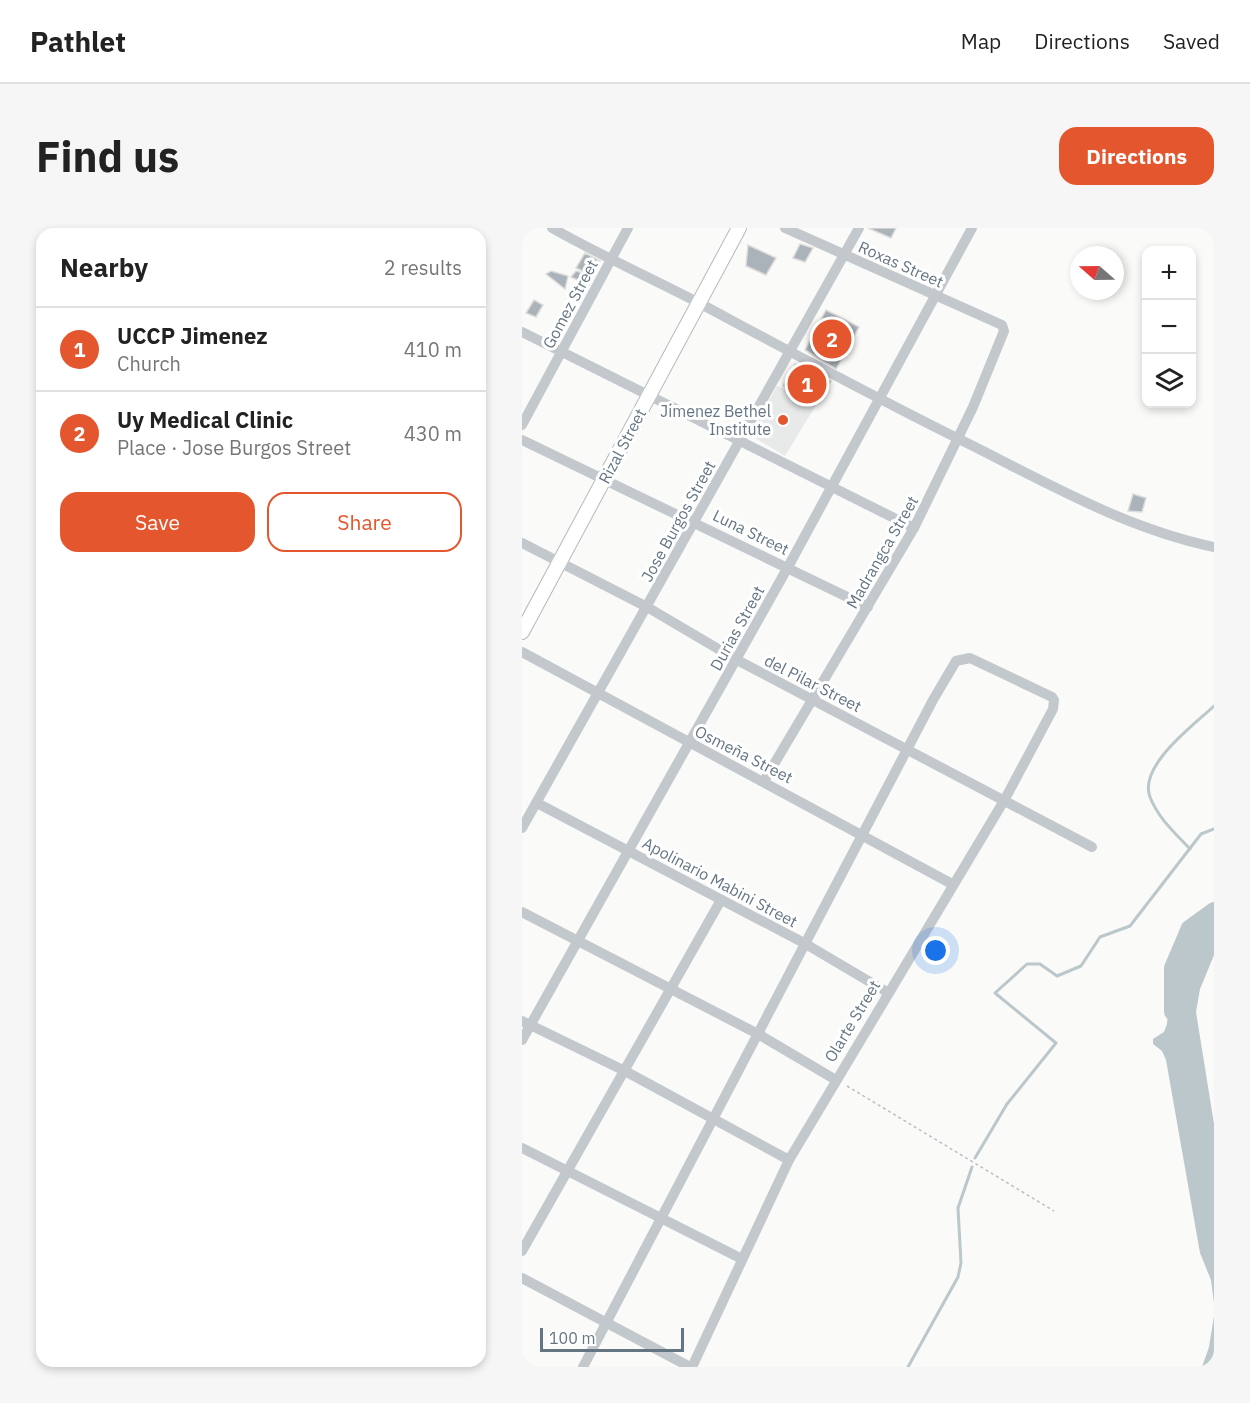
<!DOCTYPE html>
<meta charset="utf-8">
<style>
:root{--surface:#fff;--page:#f6f6f6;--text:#222;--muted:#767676;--line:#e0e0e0;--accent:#e4572e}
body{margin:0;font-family:"IBM Plex Sans",sans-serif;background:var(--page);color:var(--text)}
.controls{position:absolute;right:18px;top:18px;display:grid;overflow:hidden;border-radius:12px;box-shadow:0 3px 9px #0003}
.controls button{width:54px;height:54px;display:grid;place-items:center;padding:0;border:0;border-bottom:2px solid var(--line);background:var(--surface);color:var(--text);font:30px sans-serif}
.compass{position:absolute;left:548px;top:18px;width:54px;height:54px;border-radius:50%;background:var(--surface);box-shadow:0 3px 9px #0003;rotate:290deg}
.scale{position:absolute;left:18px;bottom:15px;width:144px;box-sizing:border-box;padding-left:6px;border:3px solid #657683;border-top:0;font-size:16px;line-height:21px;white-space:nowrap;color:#657683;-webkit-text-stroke:4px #fff;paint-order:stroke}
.you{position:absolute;left:414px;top:723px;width:21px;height:21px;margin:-15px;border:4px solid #fff;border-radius:50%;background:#1a73e8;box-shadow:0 0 0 9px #1a73e833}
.badge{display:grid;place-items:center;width:39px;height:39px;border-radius:50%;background:var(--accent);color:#fff;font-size:20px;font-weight:700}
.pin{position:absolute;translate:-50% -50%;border:3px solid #fff;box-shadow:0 2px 6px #0006}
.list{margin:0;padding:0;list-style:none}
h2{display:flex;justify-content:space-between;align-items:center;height:78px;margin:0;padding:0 24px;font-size:26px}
h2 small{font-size:20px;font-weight:400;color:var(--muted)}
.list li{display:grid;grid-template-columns:39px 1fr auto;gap:18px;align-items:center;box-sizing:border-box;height:84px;padding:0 24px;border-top:2px solid var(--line)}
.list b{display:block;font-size:22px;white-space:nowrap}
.list p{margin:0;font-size:20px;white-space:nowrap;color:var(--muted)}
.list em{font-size:20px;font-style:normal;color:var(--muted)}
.actions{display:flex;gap:12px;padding:18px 24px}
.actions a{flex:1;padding:14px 0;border:2px solid var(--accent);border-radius:18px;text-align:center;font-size:21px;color:var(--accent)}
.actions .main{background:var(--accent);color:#fff}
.icon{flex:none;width:33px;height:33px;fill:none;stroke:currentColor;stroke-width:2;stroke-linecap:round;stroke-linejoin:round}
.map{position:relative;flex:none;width:692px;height:1139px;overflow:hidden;border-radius:18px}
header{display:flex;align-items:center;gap:36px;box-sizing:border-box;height:84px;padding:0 30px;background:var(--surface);border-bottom:2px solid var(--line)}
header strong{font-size:28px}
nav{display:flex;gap:33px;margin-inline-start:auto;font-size:21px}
.intro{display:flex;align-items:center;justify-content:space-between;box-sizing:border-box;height:144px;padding:0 36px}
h1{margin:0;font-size:42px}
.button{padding:15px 27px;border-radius:18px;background:var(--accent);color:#fff;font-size:21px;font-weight:700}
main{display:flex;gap:36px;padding:0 36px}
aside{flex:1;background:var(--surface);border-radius:18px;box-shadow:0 3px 9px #0003}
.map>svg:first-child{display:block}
.built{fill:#e8e9e9}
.water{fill:#bbc7cb}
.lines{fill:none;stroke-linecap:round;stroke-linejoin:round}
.stream{stroke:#bbc7cb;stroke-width:3}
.river{stroke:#bbc7cb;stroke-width:16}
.building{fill:#aab3b9;stroke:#dcdcda;stroke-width:1.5}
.major-casing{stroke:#b5babe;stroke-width:16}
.path{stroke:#bbbfc2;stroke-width:1.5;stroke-dasharray:3 3;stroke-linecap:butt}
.minor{stroke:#c3c8cc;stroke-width:10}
.major{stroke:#fff;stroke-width:14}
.poi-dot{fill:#e4572e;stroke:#fff;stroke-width:2}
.labels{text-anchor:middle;stroke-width:6;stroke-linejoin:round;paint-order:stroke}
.street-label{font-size:16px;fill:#657683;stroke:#fff}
.poi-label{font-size:16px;fill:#657683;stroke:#fff;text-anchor:end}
</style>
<header>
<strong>Pathlet</strong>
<nav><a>Map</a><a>Directions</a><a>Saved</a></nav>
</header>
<div class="intro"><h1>Find us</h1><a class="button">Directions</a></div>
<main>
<aside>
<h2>Nearby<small>2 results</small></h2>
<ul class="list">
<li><span class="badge">1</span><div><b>UCCP Jimenez</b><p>Church</p></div><em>410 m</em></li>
<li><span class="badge">2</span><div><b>Uy Medical Clinic</b><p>Place · Jose Burgos Street</p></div><em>430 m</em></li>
</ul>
<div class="actions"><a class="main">Save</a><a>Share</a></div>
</aside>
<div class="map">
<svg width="692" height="1139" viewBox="0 0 692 1139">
<rect width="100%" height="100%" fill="#fafaf8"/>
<!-- built -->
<polygon class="built" points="255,158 281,168 294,177 263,228 228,207"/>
<!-- water -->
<g class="water">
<polygon points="692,682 692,727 678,761 674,784 692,896 692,1075 689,1052 678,1025 644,832 640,823 631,816 631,811 642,804 645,796 647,769 655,754 653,738 671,703"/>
<polygon points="692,1088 692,1139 680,1139 687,1119"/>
</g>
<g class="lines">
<!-- stream -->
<g class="stream">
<path d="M668,621C653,605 636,590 628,569C616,538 672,497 692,478"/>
<polyline points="453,930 485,876 534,815 473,765 505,736 518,736 535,748 559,738 578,709 608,698 679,606 692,601"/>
<polyline points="386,1139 436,1049 439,1035 436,980 450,939"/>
</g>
<!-- river -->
<polyline class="river" points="650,784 650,740 667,700 692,682"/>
</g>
<!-- building -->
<g class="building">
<polygon points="346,0 374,0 369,10"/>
<polygon points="278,16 291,20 283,34 271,30"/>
<polygon points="226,17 254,30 244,47 224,38"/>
<polygon points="63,25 78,33 71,48 54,40"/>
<polygon points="29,43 46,48 43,61 24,46"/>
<polygon points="54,43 71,48 67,57 49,49"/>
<polygon points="12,72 21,77 14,89 4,85"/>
<polygon points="304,82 337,99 314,141 283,122"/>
<polygon points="273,136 309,153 297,175 288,170 290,168 270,158 267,161 261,158"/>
<polygon points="611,266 624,270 620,284 606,283"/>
</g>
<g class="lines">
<!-- major casing -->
<g class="major-casing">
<polyline id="major" points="0,404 217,0"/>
</g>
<!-- path -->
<polyline class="path" points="325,858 532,983"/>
<!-- minor -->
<g class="minor">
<path d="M30,0C79,28 130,50 179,76C265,122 350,168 437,211C520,252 601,300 692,319"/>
<polyline points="0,104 392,300"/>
<polyline points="0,197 106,0"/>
<polyline points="0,212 346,379"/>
<polyline points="0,315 125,379 215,432 570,619"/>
<polyline points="0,424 430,656"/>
<polyline points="242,553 392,300 451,179 482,103 480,97 263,0"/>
<polyline points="15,575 282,715 365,764"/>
<polyline points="0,600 337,0"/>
<polyline points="0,684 236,806 314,852"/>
<polyline points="0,793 103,843 267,932"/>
<polyline points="0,812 266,339 450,0"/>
<polyline points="0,920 220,1031"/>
<polyline points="0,1023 199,672"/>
<polyline points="0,1050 168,1139"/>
<polyline points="61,1139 411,472 434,433 448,430 530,469 532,472 531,481 483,571 267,932 170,1139"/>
</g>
<!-- major -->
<use href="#major" class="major"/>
</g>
<!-- markers -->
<circle class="poi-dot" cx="261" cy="192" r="6"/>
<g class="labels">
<!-- street labels -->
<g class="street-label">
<text transform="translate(379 36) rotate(24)" y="6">Roxas Street</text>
<text transform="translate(48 76) rotate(-62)" y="6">Gomez Street</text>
<text transform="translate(100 218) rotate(-62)" y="6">Rizal Street</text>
<text transform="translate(156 293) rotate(-61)" y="6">Jose Burgos Street</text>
<text transform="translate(229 304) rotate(26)" y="6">Luna Street</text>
<text transform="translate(360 324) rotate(-60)" y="6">Madrangca Street</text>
<text transform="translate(215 400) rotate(-61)" y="6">Durias Street</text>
<text transform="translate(291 455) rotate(27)" y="6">del Pilar Street</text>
<text transform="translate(222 526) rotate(27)" y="6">Osmeña Street</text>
<text transform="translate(198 654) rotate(28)" y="6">Apolinario Mabini Street</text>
<text transform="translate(330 793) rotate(-59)" y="6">Olarte Street</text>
</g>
<!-- poi labels -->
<g class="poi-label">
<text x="249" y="189">Jimenez Bethel<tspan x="249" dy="18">Institute</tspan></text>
</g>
</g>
</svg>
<div class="controls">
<button>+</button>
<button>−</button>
<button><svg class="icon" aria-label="layers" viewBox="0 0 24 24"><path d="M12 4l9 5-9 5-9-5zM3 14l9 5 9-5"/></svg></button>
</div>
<svg class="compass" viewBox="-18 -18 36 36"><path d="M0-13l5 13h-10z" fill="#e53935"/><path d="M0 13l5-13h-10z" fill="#767676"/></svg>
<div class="scale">100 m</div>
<div class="you"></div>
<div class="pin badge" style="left:285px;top:156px">1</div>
<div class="pin badge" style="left:310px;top:111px">2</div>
</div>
</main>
